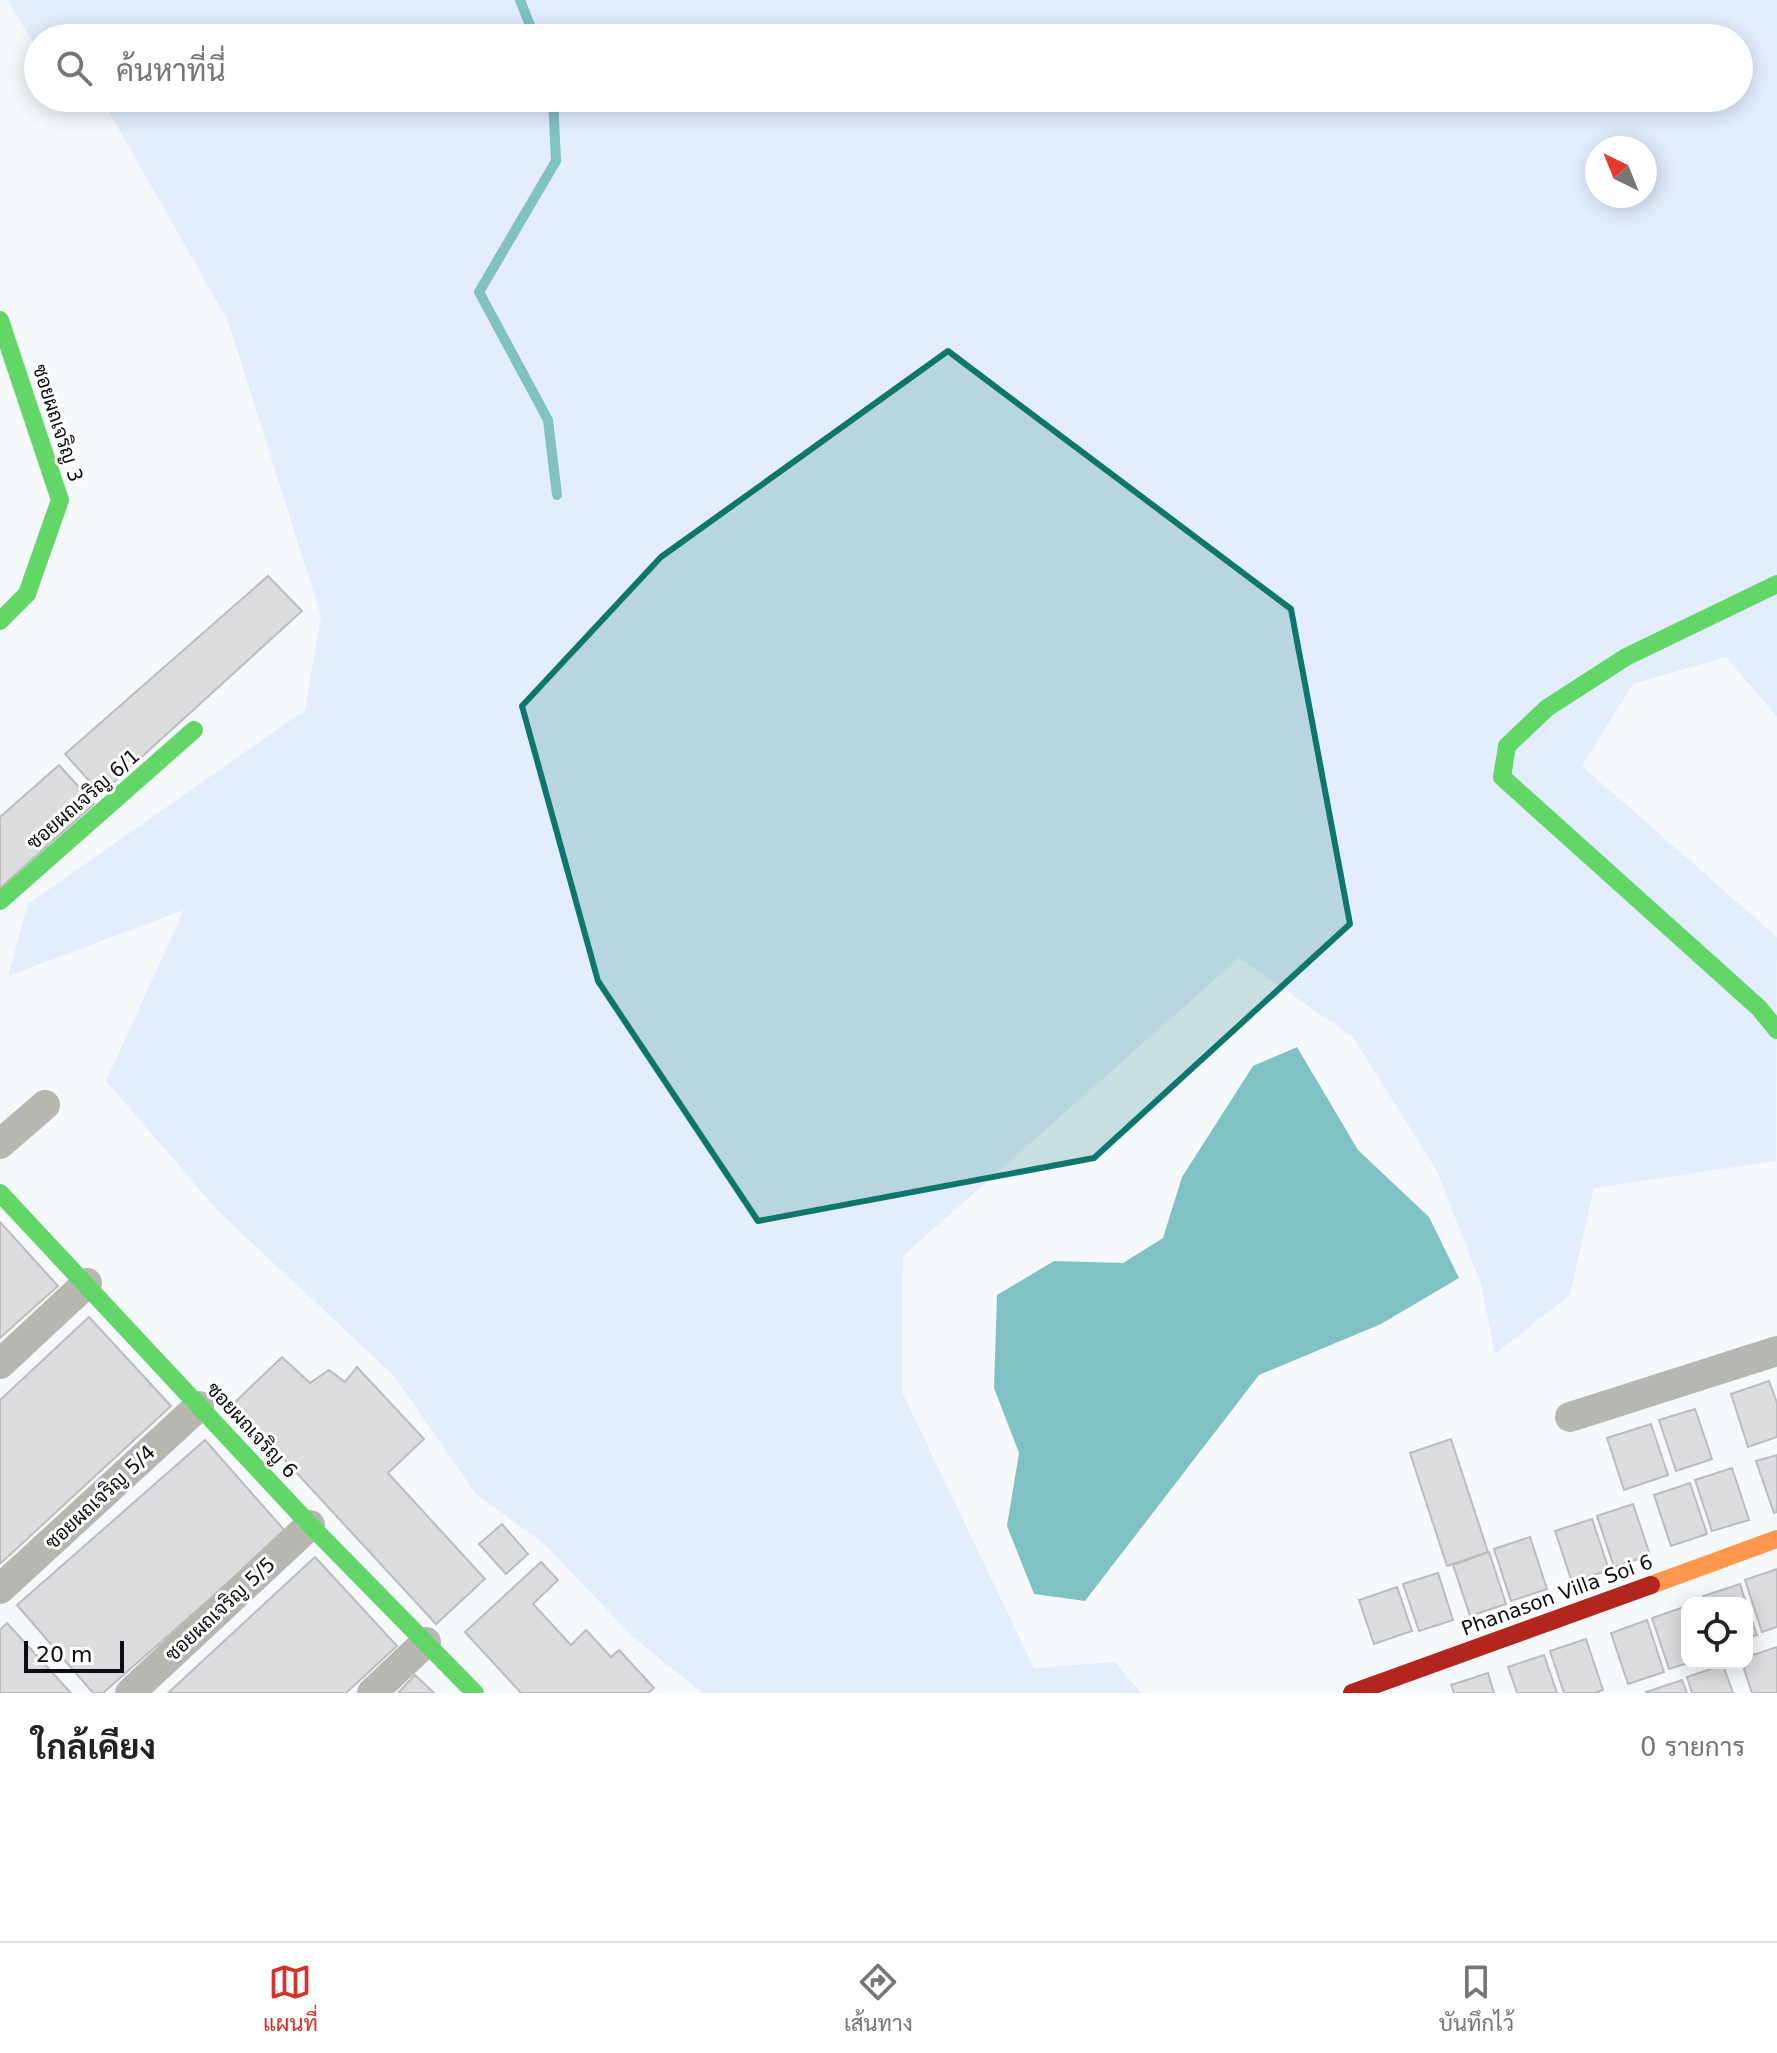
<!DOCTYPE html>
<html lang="th">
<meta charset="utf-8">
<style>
:root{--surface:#fff;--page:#f2f2f2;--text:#222;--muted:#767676;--line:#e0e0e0;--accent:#d93025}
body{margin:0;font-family:"DejaVu Sans",Sarabun,sans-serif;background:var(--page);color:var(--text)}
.controls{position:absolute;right:24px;bottom:24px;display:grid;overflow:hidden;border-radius:16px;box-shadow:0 4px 20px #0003}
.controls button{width:72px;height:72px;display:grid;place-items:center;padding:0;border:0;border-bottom:2px solid var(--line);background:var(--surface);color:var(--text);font:40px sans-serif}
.compass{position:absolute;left:1585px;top:136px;width:72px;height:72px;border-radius:50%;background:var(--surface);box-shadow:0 4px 20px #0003;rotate:317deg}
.scale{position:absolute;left:24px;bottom:20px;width:100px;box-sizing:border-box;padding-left:8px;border:4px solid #0b0d10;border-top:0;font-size:22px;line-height:28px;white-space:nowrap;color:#0b0d10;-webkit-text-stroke:6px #fff;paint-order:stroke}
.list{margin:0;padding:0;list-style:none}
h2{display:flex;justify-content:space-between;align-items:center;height:104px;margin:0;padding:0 32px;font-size:34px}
h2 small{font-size:26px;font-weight:400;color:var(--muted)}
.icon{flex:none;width:44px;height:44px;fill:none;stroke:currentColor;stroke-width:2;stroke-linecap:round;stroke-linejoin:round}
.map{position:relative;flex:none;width:1777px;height:1693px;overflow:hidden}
.search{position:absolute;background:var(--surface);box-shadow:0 4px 20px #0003;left:24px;right:24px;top:24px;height:88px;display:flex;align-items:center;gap:20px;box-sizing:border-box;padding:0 28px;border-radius:44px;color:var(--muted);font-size:30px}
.sheet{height:248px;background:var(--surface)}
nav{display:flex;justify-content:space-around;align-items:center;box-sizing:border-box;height:112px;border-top:2px solid var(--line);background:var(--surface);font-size:22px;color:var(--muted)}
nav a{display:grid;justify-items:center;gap:4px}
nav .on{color:var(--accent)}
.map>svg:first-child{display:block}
.green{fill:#e3edfd;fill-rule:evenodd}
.water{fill:#80c1c3}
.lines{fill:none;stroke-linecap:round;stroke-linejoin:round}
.stream{stroke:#80c1c3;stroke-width:10}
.building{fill:#dcdcdf;stroke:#bcbcbf;stroke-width:2}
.street{stroke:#b7b6b0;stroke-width:30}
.fast{stroke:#63d668;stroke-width:18}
.slow{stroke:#ff974d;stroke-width:18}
.jam{stroke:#b3261e;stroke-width:18}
.marked{fill:#0f766e;fill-opacity:0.2;stroke:#0f766e;stroke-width:6;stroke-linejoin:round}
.labels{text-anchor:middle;stroke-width:6;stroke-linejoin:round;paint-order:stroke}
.street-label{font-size:20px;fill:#0b0d10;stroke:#fff}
</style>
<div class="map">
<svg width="1777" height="1693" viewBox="0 0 1777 1693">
<rect width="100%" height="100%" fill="#f6f9fc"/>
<!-- green -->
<path class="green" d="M7,0H1777V717L1726,657L1633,684L1582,766L1777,937L1776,1161L1594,1188L1570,1295L1495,1354L1481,1284L1437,1171L1353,1037L1239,958L903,1256L902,1392L1034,1668L1115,1662L1141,1693H702L632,1636L543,1543L476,1494L394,1376L220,1213L106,1081L184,910L8,976L28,904L305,710L321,616L228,321L101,98H1739V38H38V50ZM1597,148H1645V196H1597Z"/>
<!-- water -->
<polygon class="water" points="1297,1047 1358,1150 1429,1217 1459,1278 1381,1324 1259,1375 1085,1601 1034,1594 1007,1526 1019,1453 994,1388 997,1295 1054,1261 1123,1263 1163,1238 1182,1177 1253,1066"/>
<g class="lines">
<!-- stream -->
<g class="stream">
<polyline points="520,0 535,38"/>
<polyline points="553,98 556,161 479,292 548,420 557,495"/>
</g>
</g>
<!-- building -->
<g class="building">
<polygon points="268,576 302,611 101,794 65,754"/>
<polygon points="59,765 94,804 0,888 0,817"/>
<polygon points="0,1222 58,1286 0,1338"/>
<polygon points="89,1317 171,1406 0,1564 0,1400"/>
<polygon points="282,1357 310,1383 329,1370 345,1382 357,1367 424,1439 388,1473 485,1579 436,1624 233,1404"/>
<polygon points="1769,1381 1777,1403 1777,1437 1748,1447 1731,1394"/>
<polygon points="1695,1409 1712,1459 1676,1471 1659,1420"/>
<polygon points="1651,1424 1668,1475 1624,1490 1607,1438"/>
<polygon points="1451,1439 1488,1552 1447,1566 1410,1453"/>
<polygon points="205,1440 286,1532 103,1693 93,1693 17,1605"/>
<polygon points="1777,1455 1777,1512 1774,1513 1756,1461"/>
<polygon points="1732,1468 1749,1520 1712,1531 1695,1480"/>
<polygon points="1690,1483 1707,1534 1671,1546 1654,1495"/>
<polygon points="1633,1504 1650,1555 1614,1567 1597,1516"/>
<polygon points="1592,1519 1609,1570 1572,1582 1555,1531"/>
<polygon points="502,1524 528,1554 506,1574 479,1544"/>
<polygon points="1530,1537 1547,1589 1511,1601 1494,1549"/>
<polygon points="1489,1552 1506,1604 1470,1616 1453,1565"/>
<polygon points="315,1557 397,1646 346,1693 168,1693"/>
<polygon points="541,1562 558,1580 533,1604 571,1645 586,1630 611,1657 619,1650 654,1688 648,1693 521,1693 465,1632"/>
<polygon points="1777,1569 1777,1627 1762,1632 1745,1580"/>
<polygon points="1438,1573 1453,1620 1419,1631 1403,1584"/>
<polygon points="1740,1584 1746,1603 1706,1603 1703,1596"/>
<polygon points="1397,1587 1412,1631 1374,1644 1359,1600"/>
<polygon points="1687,1606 1688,1663 1669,1669 1652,1618"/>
<polygon points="1747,1606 1757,1635 1747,1638"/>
<polygon points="1647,1620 1664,1672 1628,1684 1611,1633"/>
<polygon points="7,1623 71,1693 0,1693 0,1630"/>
<polygon points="1586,1639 1603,1690 1595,1693 1564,1693 1550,1651"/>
<polygon points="1777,1647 1777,1693 1752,1693 1742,1663 1747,1663 1747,1657"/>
<polygon points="1544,1655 1557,1693 1517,1693 1508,1667"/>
<polygon points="1723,1665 1733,1693 1692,1693 1687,1677"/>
<polygon points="1488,1673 1494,1693 1454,1693 1451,1685"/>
<polygon points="415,1675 434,1693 398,1693"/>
<polygon points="1682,1680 1687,1693 1646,1693 1646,1692"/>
</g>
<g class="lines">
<!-- street -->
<g class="street">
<polyline points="0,1144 45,1105"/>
<polyline points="0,1364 87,1283"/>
<polyline points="1570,1417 1777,1351"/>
<polyline points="0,1589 199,1406"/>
<polyline points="130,1693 310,1525"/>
<polyline points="372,1693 426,1642"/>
</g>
<!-- fast -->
<g class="fast">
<polyline points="0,320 60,500 27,594 0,621"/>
<polyline points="1777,584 1626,657 1547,708 1507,746 1502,777 1759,1008 1777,1030"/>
<polyline points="0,901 194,730"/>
<polyline points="0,1193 310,1525 475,1693"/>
</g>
<!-- slow -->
<polyline class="slow" points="1651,1585 1777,1539"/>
<!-- jam -->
<polyline class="jam" points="1352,1693 1651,1585"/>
</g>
<!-- marked area -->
<path class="marked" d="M948,351L1291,609L1350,924L1094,1158L758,1221L598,981L522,706L661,557Z"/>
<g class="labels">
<!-- street labels -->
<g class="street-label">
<text transform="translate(58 423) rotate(72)" y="7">ซอยผถเจริญ 3</text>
<text transform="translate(83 799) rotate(-41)" y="7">ซอยผถเจริญ 6/1</text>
<text transform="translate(252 1430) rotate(47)" y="7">ซอยผถเจริญ 6</text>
<text transform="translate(100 1497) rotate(-43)" y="7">ซอยผถเจริญ 5/4</text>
<text transform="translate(1557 1595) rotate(-20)" y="7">Phanason Villa Soi 6</text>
<text transform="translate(220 1609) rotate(-43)" y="7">ซอยผถเจริญ 5/5</text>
</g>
</g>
</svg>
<div class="controls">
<button><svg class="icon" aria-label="locate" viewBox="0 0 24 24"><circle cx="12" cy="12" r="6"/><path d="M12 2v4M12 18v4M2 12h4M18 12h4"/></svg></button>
</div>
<svg class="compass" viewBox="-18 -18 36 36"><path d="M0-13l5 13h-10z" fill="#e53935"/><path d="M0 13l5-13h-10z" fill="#767676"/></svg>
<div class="scale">20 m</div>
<div class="search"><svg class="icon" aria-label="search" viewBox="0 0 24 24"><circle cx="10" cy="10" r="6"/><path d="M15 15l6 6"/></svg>ค้นหาที่นี่</div>
</div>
<section class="sheet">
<h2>ใกล้เคียง<small>0 รายการ</small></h2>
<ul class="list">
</ul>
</section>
<nav>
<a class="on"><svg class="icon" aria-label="map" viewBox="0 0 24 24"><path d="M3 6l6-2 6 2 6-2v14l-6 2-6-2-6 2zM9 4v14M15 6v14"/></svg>แผนที่</a>
<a><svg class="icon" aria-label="directions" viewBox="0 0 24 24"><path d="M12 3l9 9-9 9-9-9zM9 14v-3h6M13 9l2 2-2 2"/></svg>เส้นทาง</a>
<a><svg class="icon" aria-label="saved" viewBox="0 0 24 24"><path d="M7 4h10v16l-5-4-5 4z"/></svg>บันทึกไว้</a>
</nav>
